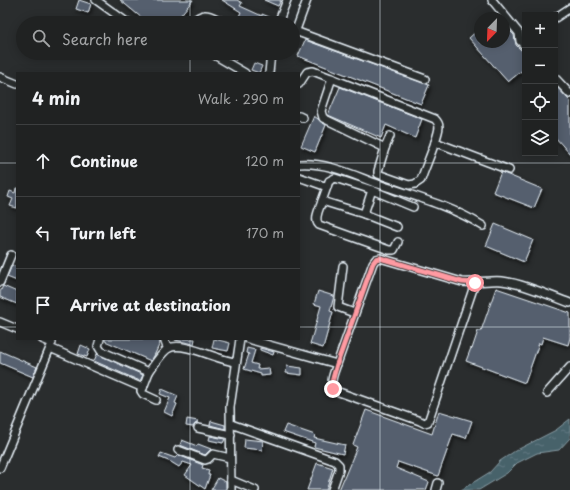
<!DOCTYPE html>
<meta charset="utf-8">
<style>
:root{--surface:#202222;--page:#2d2f2f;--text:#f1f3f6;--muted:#a2a4a5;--line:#3d3f40}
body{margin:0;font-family:"Playpen Sans",sans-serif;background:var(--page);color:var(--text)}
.controls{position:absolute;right:12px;top:12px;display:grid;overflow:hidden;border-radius:0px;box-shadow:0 2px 10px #0003}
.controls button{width:36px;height:36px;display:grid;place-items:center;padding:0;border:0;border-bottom:1px solid var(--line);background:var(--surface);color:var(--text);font:20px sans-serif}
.compass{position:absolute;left:474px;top:12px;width:36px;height:36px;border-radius:50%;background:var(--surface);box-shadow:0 2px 10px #0003;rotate:203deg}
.stop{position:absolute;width:12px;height:12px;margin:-9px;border:3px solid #ff9aa2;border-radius:50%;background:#fff}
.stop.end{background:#ff9aa2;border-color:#fff;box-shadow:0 1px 4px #0008}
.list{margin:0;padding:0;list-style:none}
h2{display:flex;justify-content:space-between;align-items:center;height:52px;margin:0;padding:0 16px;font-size:17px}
h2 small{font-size:13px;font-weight:400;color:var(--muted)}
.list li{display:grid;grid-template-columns:26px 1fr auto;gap:12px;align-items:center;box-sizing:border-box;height:72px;padding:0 16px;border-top:1px solid var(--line)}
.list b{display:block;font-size:15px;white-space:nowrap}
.list em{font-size:13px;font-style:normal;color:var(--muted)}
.icon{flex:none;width:22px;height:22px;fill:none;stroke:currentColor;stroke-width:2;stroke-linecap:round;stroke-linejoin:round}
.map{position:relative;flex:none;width:570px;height:490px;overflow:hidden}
.search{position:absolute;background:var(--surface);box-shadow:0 2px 10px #0003;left:16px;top:16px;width:284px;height:44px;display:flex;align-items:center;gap:10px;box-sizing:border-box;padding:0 14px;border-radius:22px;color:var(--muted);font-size:15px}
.panel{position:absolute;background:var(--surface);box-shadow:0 2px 10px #0003;left:16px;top:72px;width:284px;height:268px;border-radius:0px}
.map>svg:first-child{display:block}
.water{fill:url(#water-ripples);stroke:#879ba3}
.building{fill:#545e6e;stroke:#e8f1f8;filter:url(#shadow)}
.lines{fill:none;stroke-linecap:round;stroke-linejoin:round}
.minor-casing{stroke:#e8f1f8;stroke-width:10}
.minor{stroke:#2a2d2e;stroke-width:7}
.route{stroke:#ff9aa2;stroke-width:5}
.grid{fill:none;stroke:#e8f1f8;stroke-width:1;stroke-opacity:0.55}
</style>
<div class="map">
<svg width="570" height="490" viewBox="0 0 570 490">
<defs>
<pattern id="water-ripples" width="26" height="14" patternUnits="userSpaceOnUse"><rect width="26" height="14" fill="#47626b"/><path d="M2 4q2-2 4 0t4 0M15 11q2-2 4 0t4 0" fill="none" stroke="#627981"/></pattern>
<filter id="shadow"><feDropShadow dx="1.5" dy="2.5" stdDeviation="2" flood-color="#0009"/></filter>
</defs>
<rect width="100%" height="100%" fill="#2a2d2e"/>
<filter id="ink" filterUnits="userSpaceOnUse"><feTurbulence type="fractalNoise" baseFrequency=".025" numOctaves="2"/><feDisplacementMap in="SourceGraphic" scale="8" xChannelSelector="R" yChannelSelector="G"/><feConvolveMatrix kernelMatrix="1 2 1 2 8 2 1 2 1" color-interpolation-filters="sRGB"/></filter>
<g filter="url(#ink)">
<!-- water -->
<polygon class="water" points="570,419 570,438 559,450 537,453 517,463 507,473 479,490 461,490 490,472 500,461 515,451 556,430"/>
<!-- building -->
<g class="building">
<polygon points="79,0 91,4 88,13 76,9"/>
<polygon points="120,0 193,0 174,23 148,23"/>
<polygon points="222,0 237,0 242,3 240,6 262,16 262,14 274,19 272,23 236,23 241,12"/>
<polygon points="264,0 281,0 278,6"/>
<polygon points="504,25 514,35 516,45 521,50 525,51 525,68 508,82 469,38 480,28 480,42 504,42"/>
<polygon points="305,40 429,85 421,104 298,56"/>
<polygon points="232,53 239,53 236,60 230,57"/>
<polygon points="254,63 262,66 259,73 251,70"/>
<polygon points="555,85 570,101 570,154 555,137"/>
<polygon points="340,87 422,119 415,138 386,125 381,138 328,115"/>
<polygon points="314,116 326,125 315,152 301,146"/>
<polygon points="501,172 542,189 534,208 493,192"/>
<polygon points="16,188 17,188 17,208 10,206 13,199 8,197 10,191 15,193"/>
<polygon points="495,224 533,240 524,262 486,246"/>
<polygon points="12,265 17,267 17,281 7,277"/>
<polygon points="3,286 17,292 17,304 0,297 0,292"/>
<polygon points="496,288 570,313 570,338 568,345 543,337 541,344 539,343 525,383 466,361 471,348 472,349 478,331 481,331"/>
<polygon points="318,291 334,296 330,311 333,312 323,348 310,344 321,306 314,304"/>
<polygon points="105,339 157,339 159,340 160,343 154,356 151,361 105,341"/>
<polygon points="175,339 195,339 194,344 175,340"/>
<polygon points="214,339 230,343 228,351 212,348"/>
<polygon points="81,345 90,349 87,357 78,354"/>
<polygon points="247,348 255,350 251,363 258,365 257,369 269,368 270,375 261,376 261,374 244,369 249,354 246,353"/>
<polygon points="260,348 274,352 273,355 260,350"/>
<polygon points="0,351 37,367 33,377 0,363"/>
<polygon points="97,354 143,375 140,381 94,361"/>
<polygon points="287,366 302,368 302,375 286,373"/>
<polygon points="162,389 178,396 175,403 177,404 172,416 164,412 170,398 160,394"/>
<polygon points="366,410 432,434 439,411 472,421 466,438 453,434 438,476 398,462 396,468 429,482 426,490 339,490 357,447 353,445"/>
<polygon points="187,419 198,421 197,423 195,424 193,427 186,426"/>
<polygon points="211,421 225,425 225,429 210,425"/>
<polygon points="286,425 315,435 314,438 345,445 343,454 314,447 315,443 283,432"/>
<polygon points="210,436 225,439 223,443 209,440"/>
<polygon points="245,439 263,441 262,450 244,448"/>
<polygon points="182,440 197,446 198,444 211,449 205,455 180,445"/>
<polygon points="161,453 175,458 178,455 203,465 202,468 209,470 208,475 210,475 205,489 185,475 192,465 183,462 179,467 171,462 159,457"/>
<polygon points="317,463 333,468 326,490 307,490"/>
<polygon points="218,478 226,482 226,490 211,490"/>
</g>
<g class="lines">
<!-- minor casing -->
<g class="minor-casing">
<g id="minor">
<polyline points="96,0 128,23"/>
<polyline points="492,0 519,33 520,41 525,46"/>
<polyline points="555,18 570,8"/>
<path d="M191,23C206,9 209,16 226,23"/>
<polyline points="278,23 287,0"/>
<polyline points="295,31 425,79"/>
<polyline points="293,38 307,0"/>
<polyline points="216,56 245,73"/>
<polyline points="269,73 271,53"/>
<polyline points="0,77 17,84"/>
<polyline points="332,78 321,111 323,118 385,148"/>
<polyline points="555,78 570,94"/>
<path d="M299,84L307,72L313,71L435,119C437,121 439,123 439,127C438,139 425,167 421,180L415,184L409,185L378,174V171L385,148L390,136"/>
<polyline points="299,116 303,118"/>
<polyline points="435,142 509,170"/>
<path d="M299,164C327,162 353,175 378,184C414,196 451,206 483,226"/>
<polyline points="299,177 327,187 322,201 364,214 397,227"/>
<polyline points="327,187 329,181 335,178 372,190 413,207"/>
<path d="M322,201C320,208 313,219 319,225L389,250H394L398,242"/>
<polyline points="364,214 372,190"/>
<polyline points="343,266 338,307 354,313"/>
<polyline points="0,282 11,255"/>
<polyline points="0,322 17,329"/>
<polyline points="42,339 52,343"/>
<path d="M100,339L98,346L101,351L149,372C153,366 163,351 169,348C184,341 219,361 236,362"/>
<polyline points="164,339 166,345 169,348"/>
<path d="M248,339L337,364L373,263L376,259L380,258L462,282C475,283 489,280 502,281C525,284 548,295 570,303"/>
<path d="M337,364C334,373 328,384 336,391L420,421L424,423L428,422L475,283"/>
<polyline points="143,388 149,372"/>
<polyline points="547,393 570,367"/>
<polyline points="231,424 335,461 339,465 339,470 332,490"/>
<polyline points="198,428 231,435"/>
<polyline points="178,450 205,460 208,459 213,454 230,458"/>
<polyline points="0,468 50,348 143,388 141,391 143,394 156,400"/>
<polyline points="231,480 255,490"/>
<polyline points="231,490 230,407 240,339"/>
<polyline points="436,490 438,483"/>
</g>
</g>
<!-- minor -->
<use href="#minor" class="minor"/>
</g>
</g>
<g class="lines" filter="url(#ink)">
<!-- route -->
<polyline class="route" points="333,389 332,382 337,364 373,263 376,259 380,258 462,282 475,283"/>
</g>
<!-- grid -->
<path class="grid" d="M190,0V23M380,0V490M190,53V73M0,163H17M299,163H570M0,327H17M299,327H570M190,339V490"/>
</svg>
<div class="controls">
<button>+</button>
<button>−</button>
<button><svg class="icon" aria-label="locate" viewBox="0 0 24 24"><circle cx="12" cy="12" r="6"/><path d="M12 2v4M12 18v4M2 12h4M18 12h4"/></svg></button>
<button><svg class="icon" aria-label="layers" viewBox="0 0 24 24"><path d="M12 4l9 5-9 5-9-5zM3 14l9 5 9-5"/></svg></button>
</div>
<svg class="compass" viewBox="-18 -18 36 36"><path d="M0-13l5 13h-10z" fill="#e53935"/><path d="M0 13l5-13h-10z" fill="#a2a4a5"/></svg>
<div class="stop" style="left:475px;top:283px"></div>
<div class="stop end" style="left:333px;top:389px"></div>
<div class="search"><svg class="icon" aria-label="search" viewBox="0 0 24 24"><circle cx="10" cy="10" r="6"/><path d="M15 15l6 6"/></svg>Search here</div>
<section class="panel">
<h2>4 min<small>Walk · 290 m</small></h2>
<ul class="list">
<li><svg class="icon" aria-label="ahead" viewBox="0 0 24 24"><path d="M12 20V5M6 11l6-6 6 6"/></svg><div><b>Continue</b></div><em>120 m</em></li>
<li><svg class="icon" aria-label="left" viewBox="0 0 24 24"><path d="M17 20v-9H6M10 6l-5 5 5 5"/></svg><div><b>Turn left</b></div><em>170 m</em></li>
<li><svg class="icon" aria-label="arrive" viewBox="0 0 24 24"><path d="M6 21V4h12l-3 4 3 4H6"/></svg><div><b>Arrive at destination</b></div></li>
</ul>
</section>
</div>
